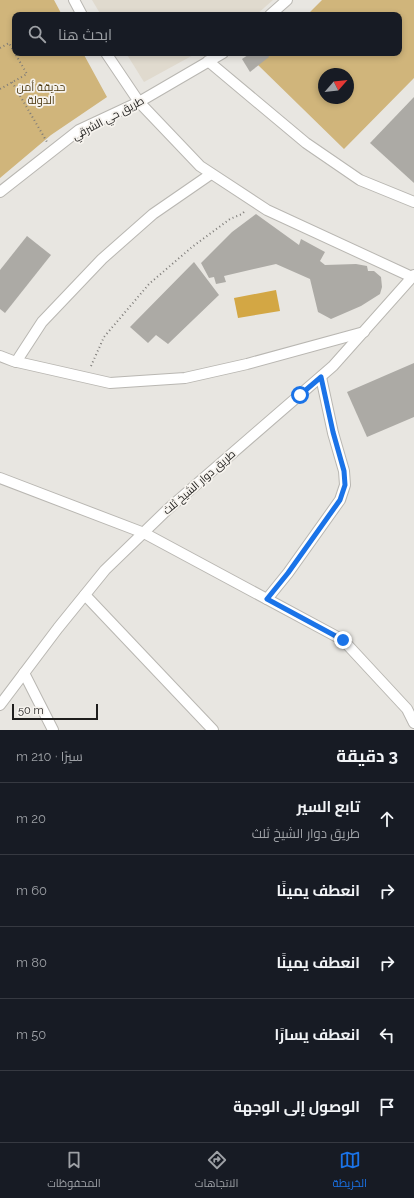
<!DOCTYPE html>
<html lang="ar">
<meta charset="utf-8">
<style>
:root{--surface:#171b24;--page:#20242c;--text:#f1f3f6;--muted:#9ea1a6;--line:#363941;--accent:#1a73e8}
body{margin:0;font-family:Raleway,Cairo,sans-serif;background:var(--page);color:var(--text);direction:rtl}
.compass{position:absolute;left:318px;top:68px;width:36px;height:36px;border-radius:50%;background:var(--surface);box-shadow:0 2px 6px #0003;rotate:62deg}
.scale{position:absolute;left:12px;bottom:10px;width:86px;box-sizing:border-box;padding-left:4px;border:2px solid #1e1d1c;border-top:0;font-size:11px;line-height:14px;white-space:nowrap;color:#1e1d1c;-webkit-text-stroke:3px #f6f3ee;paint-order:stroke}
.stop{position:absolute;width:12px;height:12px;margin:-9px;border:3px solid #1a73e8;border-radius:50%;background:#fff}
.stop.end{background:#1a73e8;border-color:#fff;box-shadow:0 1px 4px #0008}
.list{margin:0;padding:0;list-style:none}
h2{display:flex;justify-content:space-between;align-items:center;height:52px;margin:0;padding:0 16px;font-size:17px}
h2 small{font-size:13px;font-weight:400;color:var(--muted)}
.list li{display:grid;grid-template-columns:26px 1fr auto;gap:12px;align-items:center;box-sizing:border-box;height:72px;padding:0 16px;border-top:1px solid var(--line)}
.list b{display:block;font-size:15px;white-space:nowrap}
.list p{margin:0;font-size:13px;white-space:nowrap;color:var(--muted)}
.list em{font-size:13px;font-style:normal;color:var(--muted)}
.icon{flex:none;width:22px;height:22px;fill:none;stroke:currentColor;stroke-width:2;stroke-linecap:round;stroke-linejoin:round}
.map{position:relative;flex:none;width:414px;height:730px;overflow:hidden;direction:ltr}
.search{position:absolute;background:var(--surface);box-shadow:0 2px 6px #0003;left:12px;right:12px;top:12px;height:44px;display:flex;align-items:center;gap:10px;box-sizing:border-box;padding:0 14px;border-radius:8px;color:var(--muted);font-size:15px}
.sheet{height:412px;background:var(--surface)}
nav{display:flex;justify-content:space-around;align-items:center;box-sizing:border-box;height:56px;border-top:1px solid var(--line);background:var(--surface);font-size:11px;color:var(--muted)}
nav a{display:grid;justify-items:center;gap:2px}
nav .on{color:var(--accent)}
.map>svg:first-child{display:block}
.built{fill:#e0dace}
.green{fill:#d0b57b;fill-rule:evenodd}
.water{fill:#d3a744}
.building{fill:#acaaa5}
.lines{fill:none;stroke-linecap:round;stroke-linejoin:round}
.minor-casing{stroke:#b9b7b2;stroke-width:12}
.path{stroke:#7d7b78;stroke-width:2;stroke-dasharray:1 3;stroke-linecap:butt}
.minor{stroke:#fff;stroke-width:10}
.route{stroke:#1a73e8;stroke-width:5}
.labels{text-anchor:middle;stroke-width:3.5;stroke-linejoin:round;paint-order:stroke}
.park-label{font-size:11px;fill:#4e3b12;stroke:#f6f3ee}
.street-label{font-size:11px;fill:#1e1d1c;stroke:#f6f3ee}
</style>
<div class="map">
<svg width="414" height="730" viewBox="0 0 414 730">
<rect width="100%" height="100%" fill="#e8e6e1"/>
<!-- built -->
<g class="built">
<polygon points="92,0 273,0 256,15 101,15"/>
<polygon points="126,53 197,53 144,82"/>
</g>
<!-- green -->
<g class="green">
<polygon points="0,0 54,0 62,15 15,15 15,53 83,53 107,97 51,135 0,178"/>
<path d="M322,0H414V78L344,149L258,65L270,53H399V15H307ZM324,74H348V98H324Z"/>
</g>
<!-- water -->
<polygon class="water" points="276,290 280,311 238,318 234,298"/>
<!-- building -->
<g class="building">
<polygon points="251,53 267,53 269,57 250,72 242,59"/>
<polygon points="414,97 414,183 370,143"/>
<polygon points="256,214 299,245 301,239 325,252 320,261 325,265 356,264 367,266 368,271 374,271 381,277 382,287 380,294 361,306 331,319 318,312 310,279 276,264 224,276 226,282 216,284 214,277 209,278 201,263 232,232"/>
<polygon points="27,236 51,255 5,313 0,309 0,270"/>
<polygon points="194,262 219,295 168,344 156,335 148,343 130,327"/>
<polygon points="414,363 414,417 367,437 347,392"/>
</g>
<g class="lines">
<!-- minor casing -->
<g class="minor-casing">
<g id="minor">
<polyline points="74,0 82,15"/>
<polyline points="270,15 287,0"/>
<polyline points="106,53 139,102 200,166 267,210 412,277"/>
<polyline points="208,61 306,143 360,180 414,202"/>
<polyline points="0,192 79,130 139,102 223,53"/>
<polyline points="0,356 13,361 110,383 185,378 247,364 364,332"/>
<polyline points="16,362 42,322 102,259 153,214 211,174"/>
<polyline points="0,478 144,533 343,640 407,709 414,723"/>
<polyline points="85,595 213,730"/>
<polyline points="267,599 288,573 340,500 345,485 344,471 333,433 321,377"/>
<polyline points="24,673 53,730"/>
<polyline points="0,705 58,628 105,570 168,509 333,366 414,275"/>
</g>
</g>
<!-- path -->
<g class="path">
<polyline points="0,48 9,43 27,74 0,89"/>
<polyline points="12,82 47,142"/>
<polyline points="91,366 104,337 149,284 192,247 230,219 242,214 246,210"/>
</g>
<!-- minor -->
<use href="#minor" class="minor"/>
</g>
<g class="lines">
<!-- route -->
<polyline class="route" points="300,395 321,377 333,432 344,471 345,485 340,500 288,573 267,599 343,640"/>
</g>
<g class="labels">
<!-- park labels -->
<g class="park-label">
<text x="41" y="91">حديقة أمن<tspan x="41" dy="13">الدولة</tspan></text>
</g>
<!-- street labels -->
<g class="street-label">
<text transform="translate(108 118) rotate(-28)" y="4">طريق حي الشرقي</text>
<text transform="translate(199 482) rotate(-41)" y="4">طريق دوار الشيخ ثلث</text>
</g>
</g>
</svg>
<svg class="compass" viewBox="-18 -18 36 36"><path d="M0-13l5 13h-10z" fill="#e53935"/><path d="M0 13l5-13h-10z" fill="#9ea1a6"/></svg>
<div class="scale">50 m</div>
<div class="stop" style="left:300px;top:395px"></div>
<div class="stop end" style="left:343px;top:640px"></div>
<div class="search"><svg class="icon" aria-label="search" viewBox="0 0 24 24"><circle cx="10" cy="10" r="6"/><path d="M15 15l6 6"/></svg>ابحث هنا</div>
</div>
<section class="sheet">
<h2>3 دقيقة<small>سيرًا · 210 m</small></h2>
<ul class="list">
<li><svg class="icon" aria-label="ahead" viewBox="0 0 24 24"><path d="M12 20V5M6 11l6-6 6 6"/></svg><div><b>تابع السير</b><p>طريق دوار الشيخ ثلث</p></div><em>20 m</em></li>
<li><svg class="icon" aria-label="right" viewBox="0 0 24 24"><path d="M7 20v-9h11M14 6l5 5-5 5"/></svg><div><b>انعطف يمينًا</b></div><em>60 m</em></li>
<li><svg class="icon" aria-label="right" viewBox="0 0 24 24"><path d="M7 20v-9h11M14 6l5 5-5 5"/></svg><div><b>انعطف يمينًا</b></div><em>80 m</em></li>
<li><svg class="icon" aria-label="left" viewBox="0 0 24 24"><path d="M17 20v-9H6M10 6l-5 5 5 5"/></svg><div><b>انعطف يسارًا</b></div><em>50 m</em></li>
<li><svg class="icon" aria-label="arrive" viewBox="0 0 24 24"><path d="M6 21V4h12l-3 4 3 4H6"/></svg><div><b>الوصول إلى الوجهة</b></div></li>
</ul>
</section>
<nav>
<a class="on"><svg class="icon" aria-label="map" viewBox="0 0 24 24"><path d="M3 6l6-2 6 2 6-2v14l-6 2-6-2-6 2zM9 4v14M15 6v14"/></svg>الخريطة</a>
<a><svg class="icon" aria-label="directions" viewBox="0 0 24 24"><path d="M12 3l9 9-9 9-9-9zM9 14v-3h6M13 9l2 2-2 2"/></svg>الاتجاهات</a>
<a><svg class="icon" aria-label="saved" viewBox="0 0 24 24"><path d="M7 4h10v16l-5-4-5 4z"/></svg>المحفوظات</a>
</nav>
